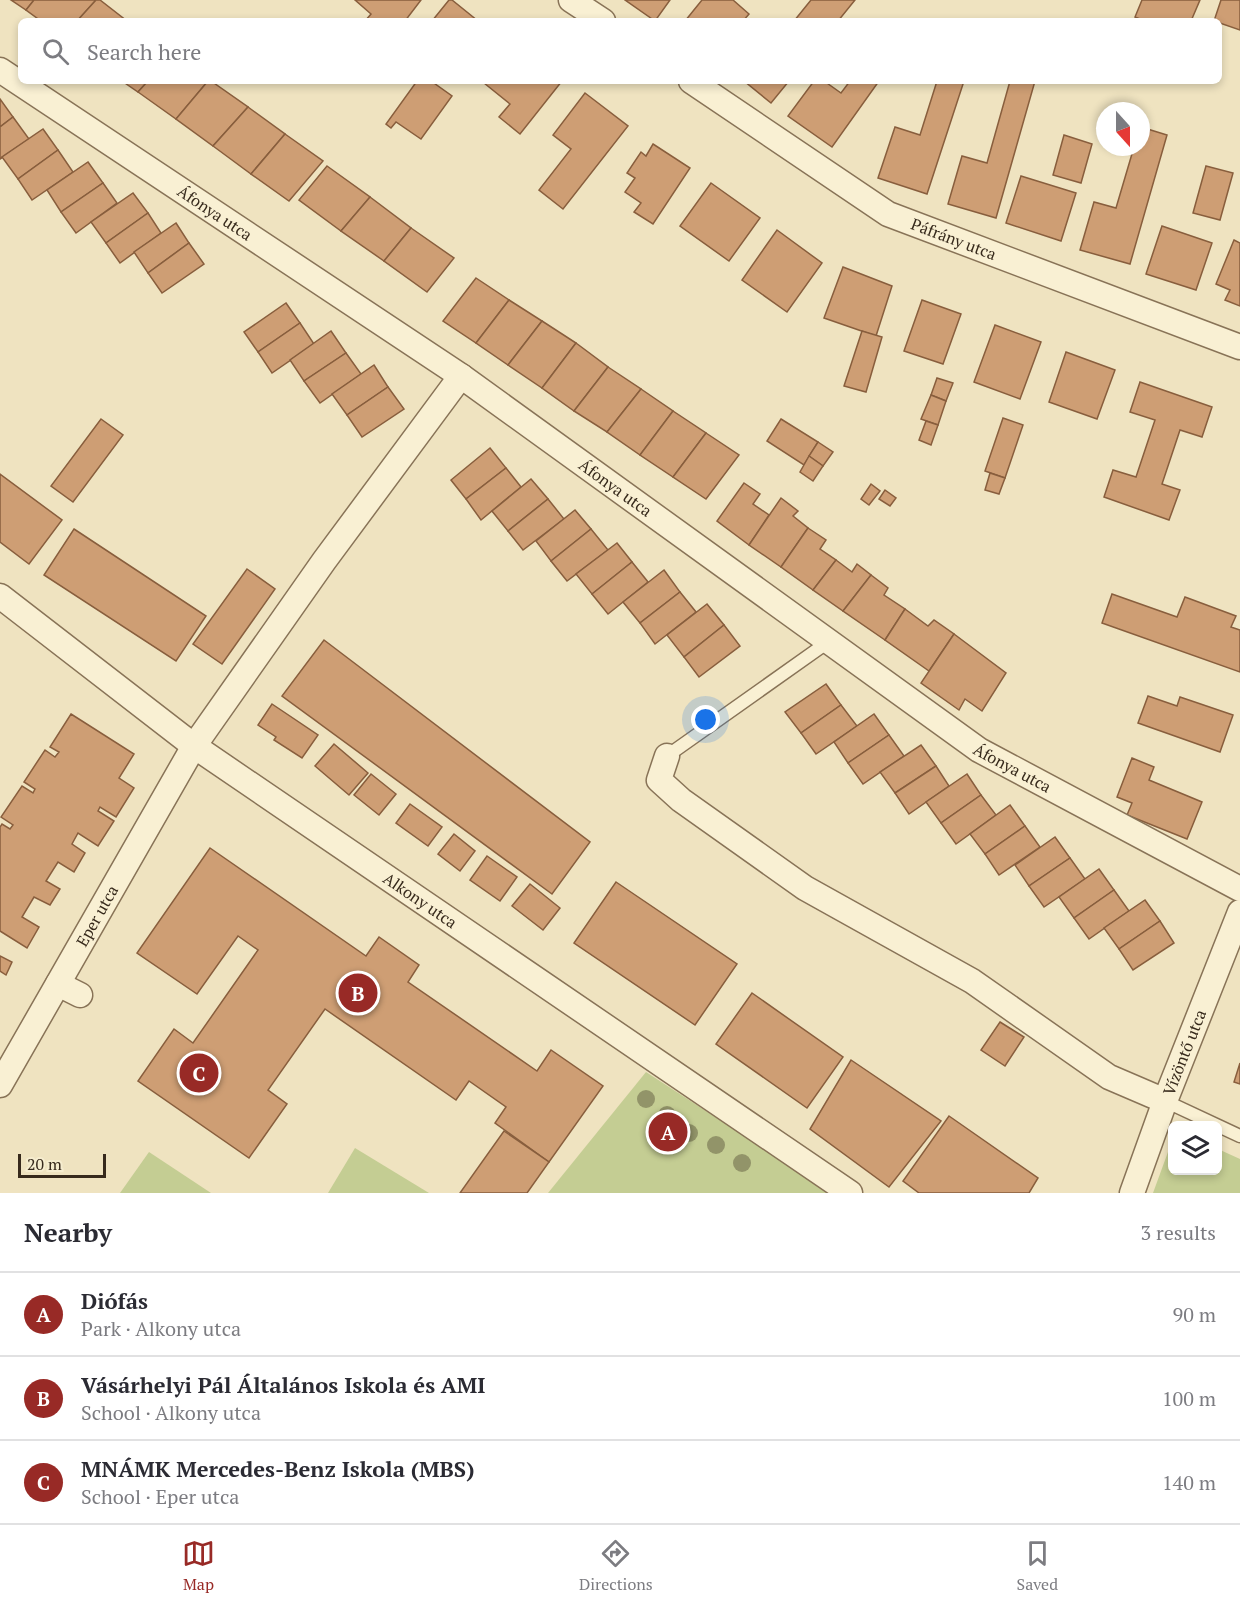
<!DOCTYPE html>
<meta charset="utf-8">
<style>
:root{--surface:#fff;--page:#f7f7f7;--text:#2b2b33;--muted:#7c7c81;--line:#e1e1e2;--accent:#982a26}
body{margin:0;font-family:"PT Serif",serif;background:var(--page);color:var(--text)}
.controls{position:absolute;right:18px;bottom:18px;display:grid;overflow:hidden;border-radius:9px;box-shadow:0 3px 9px #0003}
.controls button{width:54px;height:54px;display:grid;place-items:center;padding:0;border:0;border-bottom:2px solid var(--line);background:var(--surface);color:var(--text);font:30px sans-serif}
.compass{position:absolute;left:1096px;top:102px;width:54px;height:54px;border-radius:50%;background:var(--surface);box-shadow:0 3px 9px #0003;rotate:159deg}
.scale{position:absolute;left:18px;bottom:15px;width:88px;box-sizing:border-box;padding-left:6px;border:3px solid #372a1c;border-top:0;font-size:16px;line-height:21px;white-space:nowrap;color:#372a1c;-webkit-text-stroke:4px #f6edcf;paint-order:stroke}
.you{position:absolute;left:706px;top:720px;width:21px;height:21px;margin:-15px;border:4px solid #fff;border-radius:50%;background:#1a73e8;box-shadow:0 0 0 9px #1a73e833}
.badge{display:grid;place-items:center;width:39px;height:39px;border-radius:50%;background:var(--accent);color:#fff;font-size:20px;font-weight:700}
.pin{position:absolute;translate:-50% -50%;border:3px solid #fff;box-shadow:0 2px 6px #0006}
.list{margin:0;padding:0;list-style:none}
h2{display:flex;justify-content:space-between;align-items:center;height:78px;margin:0;padding:0 24px;font-size:26px}
h2 small{font-size:20px;font-weight:400;color:var(--muted)}
.list li{display:grid;grid-template-columns:39px 1fr auto;gap:18px;align-items:center;box-sizing:border-box;height:84px;padding:0 24px;border-top:2px solid var(--line)}
.list b{display:block;font-size:22px;white-space:nowrap}
.list p{margin:0;font-size:20px;white-space:nowrap;color:var(--muted)}
.list em{font-size:20px;font-style:normal;color:var(--muted)}
.icon{flex:none;width:33px;height:33px;fill:none;stroke:currentColor;stroke-width:2;stroke-linecap:round;stroke-linejoin:round}
.map{position:relative;flex:none;width:1240px;height:1193px;overflow:hidden}
.search{position:absolute;background:var(--surface);box-shadow:0 3px 9px #0003;left:18px;right:18px;top:18px;height:66px;display:flex;align-items:center;gap:15px;box-sizing:border-box;padding:0 21px;border-radius:9px;color:var(--muted);font-size:22px}
.sheet{height:330px;background:var(--surface)}
nav{display:flex;justify-content:space-around;align-items:center;box-sizing:border-box;height:84px;border-top:2px solid var(--line);background:var(--surface);font-size:16px;color:var(--muted)}
nav a{display:grid;justify-items:center;gap:3px}
nav .on{color:var(--accent)}
.map>svg:first-child{display:block}
.green{fill:#c4cd93}
.building{fill:#ce9e74;stroke:#885e3d;stroke-width:1.5}
.lines{fill:none;stroke-linecap:round;stroke-linejoin:round}
.lane-casing{stroke:#887357;stroke-width:15}
.street-casing{stroke:#887357;stroke-width:27}
.lane{stroke:#f9f0d3;stroke-width:12}
.street{stroke:#f9f0d3;stroke-width:24}
.tree{fill:#929469}
.labels{text-anchor:middle;stroke-width:6;stroke-linejoin:round;paint-order:stroke}
.street-label{font-size:16px;fill:#372a1c;stroke:#f6edcf}
</style>
<div class="map">
<svg width="1240" height="1193" viewBox="0 0 1240 1193">
<rect width="100%" height="100%" fill="#efe3c0"/>
<!-- green -->
<g class="green">
<polygon points="646,1072 832,1193 548,1193"/>
<polygon points="1172,1141 1172,1170 1218,1170 1218,1149 1240,1159 1240,1193 1153,1193"/>
<polygon points="355,1148 429,1193 328,1193"/>
<polygon points="149,1152 211,1193 120,1193"/>
</g>
<!-- building -->
<g class="building">
<polygon points="11,0 34,0 26,10"/>
<polygon points="34,0 96,0 77,21 41,21 26,10"/>
<polygon points="96,0 100,0 127,21 77,21"/>
<polygon points="355,0 421,0 405,21 365,21 371,14"/>
<polygon points="449,0 452,0 478,21 432,21"/>
<polygon points="625,0 670,0 655,21"/>
<polygon points="702,0 733,0 749,14 743,21 685,21"/>
<polygon points="811,0 855,0 838,21 794,21"/>
<polygon points="1142,0 1200,0 1191,21 1145,21 1135,17"/>
<polygon points="1221,0 1240,0 1240,30 1214,21"/>
<polygon points="122,81 148,81 138,92"/>
<polygon points="148,81 208,81 176,119 138,92"/>
<polygon points="208,81 211,81 248,107 213,146 176,119"/>
<polygon points="417,81 431,81 452,96 421,139 396,122 391,128 386,124"/>
<polygon points="486,81 562,81 520,134 499,117 510,104 484,83"/>
<polygon points="744,81 789,81 771,103"/>
<polygon points="814,81 824,81 841,93 850,81 879,81 832,147 788,116"/>
<polygon points="937,81 964,81 927,194 878,178 895,127 920,135"/>
<polygon points="1010,81 1035,81 996,218 948,204 962,156 987,163"/>
<polygon points="585,93 628,126 563,209 539,190 571,149 553,135"/>
<polygon points="0,99 13,117 0,127"/>
<polygon points="248,107 285,134 251,174 213,146"/>
<polygon points="13,117 29,139 0,159 0,127"/>
<polygon points="1141,127 1167,135 1130,264 1080,250 1094,202 1116,208 1134,147 1141,147"/>
<polygon points="43,129 58,150 18,179 2,157"/>
<polygon points="285,134 323,161 289,201 251,174"/>
<polygon points="1064,135 1092,144 1081,183 1053,175"/>
<polygon points="653,144 690,168 653,224 634,212 641,203 625,192 635,178 627,173 641,152 646,156"/>
<polygon points="58,150 73,172 32,200 18,179"/>
<polygon points="88,162 103,183 61,212 47,190"/>
<polygon points="327,166 370,197 341,231 299,200"/>
<polygon points="1206,166 1233,173 1220,220 1193,213"/>
<polygon points="1021,176 1076,193 1061,241 1006,223"/>
<polygon points="103,183 117,203 76,233 61,212"/>
<polygon points="711,183 760,218 729,261 680,226"/>
<polygon points="133,193 148,213 106,243 91,222"/>
<polygon points="370,197 411,228 384,261 341,231"/>
<polygon points="148,213 161,233 120,263 106,243"/>
<polygon points="176,223 189,243 148,273 134,252"/>
<polygon points="1162,226 1212,243 1196,290 1146,274"/>
<polygon points="411,228 454,258 427,292 384,261"/>
<polygon points="777,230 822,263 787,312 742,280"/>
<polygon points="1234,240 1240,243 1240,306 1225,300 1230,290 1216,284"/>
<polygon points="189,243 204,264 162,293 148,273"/>
<polygon points="843,267 892,286 876,336 824,318"/>
<polygon points="476,278 509,300 476,343 443,321"/>
<polygon points="509,300 542,321 508,365 476,343"/>
<polygon points="922,300 961,314 943,364 904,351"/>
<polygon points="286,303 300,323 258,352 244,332"/>
<polygon points="542,321 576,343 542,388 508,365"/>
<polygon points="300,323 314,344 272,373 258,352"/>
<polygon points="995,325 1041,342 1020,399 974,382"/>
<polygon points="331,331 346,353 304,381 290,360"/>
<polygon points="862,331 882,337 866,392 844,386"/>
<polygon points="576,343 608,367 574,411 542,388"/>
<polygon points="1066,352 1115,370 1097,419 1049,402"/>
<polygon points="346,353 361,374 320,403 304,381"/>
<polygon points="374,365 388,387 347,415 332,394"/>
<polygon points="608,367 641,389 607,432 574,411"/>
<polygon points="937,378 953,383 946,401 931,395"/>
<polygon points="1140,382 1212,407 1202,437 1180,430 1162,484 1180,490 1169,520 1104,497 1113,470 1136,477 1155,420 1130,412"/>
<polygon points="388,387 404,409 362,437 347,415"/>
<polygon points="641,389 673,411 640,455 607,432"/>
<polygon points="931,395 946,401 938,425 921,419"/>
<polygon points="673,411 706,433 673,477 640,455"/>
<polygon points="1003,418 1023,425 1005,478 985,471"/>
<polygon points="101,419 123,435 73,502 51,486"/>
<polygon points="781,419 818,442 804,465 767,441"/>
<polygon points="926,421 938,425 931,445 919,440"/>
<polygon points="706,433 739,455 706,499 673,477"/>
<polygon points="818,442 833,452 823,466 809,456"/>
<polygon points="490,448 506,468 466,499 451,480"/>
<polygon points="809,456 823,466 813,481 800,472"/>
<polygon points="506,468 521,487 481,520 466,499"/>
<polygon points="990,473 1005,478 999,494 985,490"/>
<polygon points="0,474 62,520 29,564 0,542"/>
<polygon points="531,479 548,499 508,531 492,511"/>
<polygon points="744,483 760,494 753,504 769,515 749,545 717,521"/>
<polygon points="871,484 880,491 869,505 861,499"/>
<polygon points="885,490 896,498 890,506 879,499"/>
<polygon points="781,498 798,511 793,516 808,528 781,567 749,545"/>
<polygon points="548,499 564,519 523,550 508,531"/>
<polygon points="575,510 591,529 551,561 536,541"/>
<polygon points="808,528 826,540 820,549 836,560 813,590 781,567"/>
<polygon points="74,529 206,616 176,661 44,575"/>
<polygon points="591,529 608,550 567,581 551,561"/>
<polygon points="617,543 632,562 592,594 576,574"/>
<polygon points="836,560 852,572 857,564 871,575 843,611 813,590"/>
<polygon points="632,562 648,582 608,614 592,594"/>
<polygon points="247,569 275,589 222,664 193,644"/>
<polygon points="664,570 680,592 640,623 623,602"/>
<polygon points="871,575 888,588 884,595 905,609 885,640 843,611"/>
<polygon points="680,592 696,612 655,644 640,623"/>
<polygon points="1112,594 1177,617 1185,597 1236,616 1231,627 1240,630 1240,672 1102,623"/>
<polygon points="707,604 724,625 684,657 667,635"/>
<polygon points="905,609 928,626 934,620 954,634 929,671 885,640"/>
<polygon points="724,625 740,646 699,677 684,657"/>
<polygon points="954,634 1006,673 982,711 965,699 959,710 921,683"/>
<polygon points="324,640 590,842 552,894 282,696"/>
<polygon points="826,684 841,705 801,733 785,712"/>
<polygon points="1148,696 1177,706 1180,697 1233,715 1220,752 1138,723"/>
<polygon points="272,704 318,735 302,758 274,740 276,737 258,725"/>
<polygon points="841,705 857,726 816,754 801,733"/>
<polygon points="71,714 134,754 119,778 134,788 116,817 100,807 98,811 114,821 98,846 78,833 72,844 85,853 74,872 58,862 46,881 60,889 50,905 34,897 22,917 39,927 27,948 0,931 0,827 2,824 10,829 13,825 1,817 22,786 33,793 35,789 24,782 45,750 55,757 59,752 50,747"/>
<polygon points="874,714 889,735 848,763 834,742"/>
<polygon points="889,735 904,756 863,784 848,763"/>
<polygon points="334,744 368,773 349,795 315,766"/>
<polygon points="921,745 936,766 895,793 880,772"/>
<polygon points="1132,758 1154,767 1149,780 1202,802 1187,839 1127,815 1132,803 1117,797"/>
<polygon points="936,766 949,786 909,814 895,793"/>
<polygon points="371,774 396,794 379,815 354,795"/>
<polygon points="967,774 981,795 941,823 926,802"/>
<polygon points="981,795 996,815 956,844 941,823"/>
<polygon points="410,804 442,827 428,846 396,823"/>
<polygon points="1010,805 1025,826 985,854 970,834"/>
<polygon points="1025,826 1040,847 999,875 985,854"/>
<polygon points="454,834 475,851 460,871 438,854"/>
<polygon points="1055,837 1070,858 1029,886 1015,865"/>
<polygon points="210,848 366,956 379,937 419,965 408,982 537,1071 551,1050 603,1086 549,1162 495,1123 506,1107 469,1081 456,1100 325,1009 268,1090 287,1104 249,1158 138,1081 174,1029 193,1043 258,950 238,936 197,994 137,953"/>
<polygon points="487,856 517,877 500,901 470,880"/>
<polygon points="1070,858 1085,879 1044,907 1029,886"/>
<polygon points="1099,869 1114,890 1074,918 1059,897"/>
<polygon points="616,882 737,964 695,1025 574,943"/>
<polygon points="530,884 560,908 543,930 512,906"/>
<polygon points="1114,890 1129,911 1089,939 1074,918"/>
<polygon points="1145,900 1160,921 1119,949 1104,928"/>
<polygon points="1160,921 1174,943 1133,970 1119,949"/>
<polygon points="0,956 12,962 6,975 0,971"/>
<polygon points="752,993 843,1057 807,1108 716,1044"/>
<polygon points="1000,1022 1024,1037 1005,1066 981,1050"/>
<polygon points="851,1060 941,1121 889,1187 810,1129"/>
<polygon points="1240,1063 1240,1084 1234,1082"/>
<polygon points="949,1116 1038,1178 1029,1193 919,1193 903,1181"/>
<polygon points="504,1131 549,1162 527,1193 460,1193"/>
</g>
<g class="lines">
<!-- lane casing -->
<g class="lane-casing">
<g id="lane">
<polyline points="667,756 828,642"/>
<polyline points="1165,1101 1240,1136"/>
</g>
</g>
<!-- street casing -->
<g class="street-casing">
<g id="street">
<polyline points="571,0 603,21"/>
<path id="s1" d="M0,70L461,376L979,750L1240,889"/>
<path id="s2" d="M691,81L888,214L1240,347"/>
<path id="s3" d="M0,596L194,746L850,1193"/>
<polyline points="667,756 659,780 681,800 805,888 972,981 1109,1077 1165,1101"/>
<polyline points="58,984 80,995"/>
<path id="s4" d="M0,1085L194,746L324,561L461,376"/>
<path id="s5" d="M1132,1193L1165,1101L1240,912"/>
</g>
</g>
<!-- lane -->
<use href="#lane" class="lane"/>
<!-- street -->
<use href="#street" class="street"/>
</g>
<!-- trees -->
<g class="tree">
<circle cx="646" cy="1099" r="9"/>
<circle cx="667" cy="1115" r="9"/>
<circle cx="689" cy="1133" r="9"/>
<circle cx="716" cy="1145" r="9"/>
<circle cx="742" cy="1163" r="9"/>
</g>
<g class="labels">
<!-- street labels -->
<g class="street-label">
<text dy="6" stroke="none"><textPath href="#s1" startOffset="258">Áfonya utca</textPath></text>
<text dy="6" stroke="none"><textPath href="#s2" startOffset="308">Páfrány utca</textPath></text>
<text dy="6" stroke="none"><textPath href="#s1" startOffset="744">Áfonya utca</textPath></text>
<text dy="6" stroke="none"><textPath href="#s1" startOffset="1230">Áfonya utca</textPath></text>
<text dy="6" stroke="none"><textPath href="#s3" startOffset="519">Alkony utca</textPath></text>
<text dy="6" stroke="none"><textPath href="#s4" startOffset="195">Eper utca</textPath></text>
<text dy="6" stroke="none"><textPath href="#s5" startOffset="150">Vízöntő utca</textPath></text>
</g>
</g>
</svg>
<div class="controls">
<button><svg class="icon" aria-label="layers" viewBox="0 0 24 24"><path d="M12 4l9 5-9 5-9-5zM3 14l9 5 9-5"/></svg></button>
</div>
<svg class="compass" viewBox="-18 -18 36 36"><path d="M0-13l5 13h-10z" fill="#e53935"/><path d="M0 13l5-13h-10z" fill="#7c7c81"/></svg>
<div class="scale">20 m</div>
<div class="you"></div>
<div class="pin badge" style="left:668px;top:1132px">A</div>
<div class="pin badge" style="left:358px;top:993px">B</div>
<div class="pin badge" style="left:199px;top:1073px">C</div>
<div class="search"><svg class="icon" aria-label="search" viewBox="0 0 24 24"><circle cx="10" cy="10" r="6"/><path d="M15 15l6 6"/></svg>Search here</div>
</div>
<section class="sheet">
<h2>Nearby<small>3 results</small></h2>
<ul class="list">
<li><span class="badge">A</span><div><b>Diófás</b><p>Park · Alkony utca</p></div><em>90 m</em></li>
<li><span class="badge">B</span><div><b>Vásárhelyi Pál Általános Iskola és AMI</b><p>School · Alkony utca</p></div><em>100 m</em></li>
<li><span class="badge">C</span><div><b>MNÁMK Mercedes-Benz Iskola (MBS)</b><p>School · Eper utca</p></div><em>140 m</em></li>
</ul>
</section>
<nav>
<a class="on"><svg class="icon" aria-label="map" viewBox="0 0 24 24"><path d="M3 6l6-2 6 2 6-2v14l-6 2-6-2-6 2zM9 4v14M15 6v14"/></svg>Map</a>
<a><svg class="icon" aria-label="directions" viewBox="0 0 24 24"><path d="M12 3l9 9-9 9-9-9zM9 14v-3h6M13 9l2 2-2 2"/></svg>Directions</a>
<a><svg class="icon" aria-label="saved" viewBox="0 0 24 24"><path d="M7 4h10v16l-5-4-5 4z"/></svg>Saved</a>
</nav>
